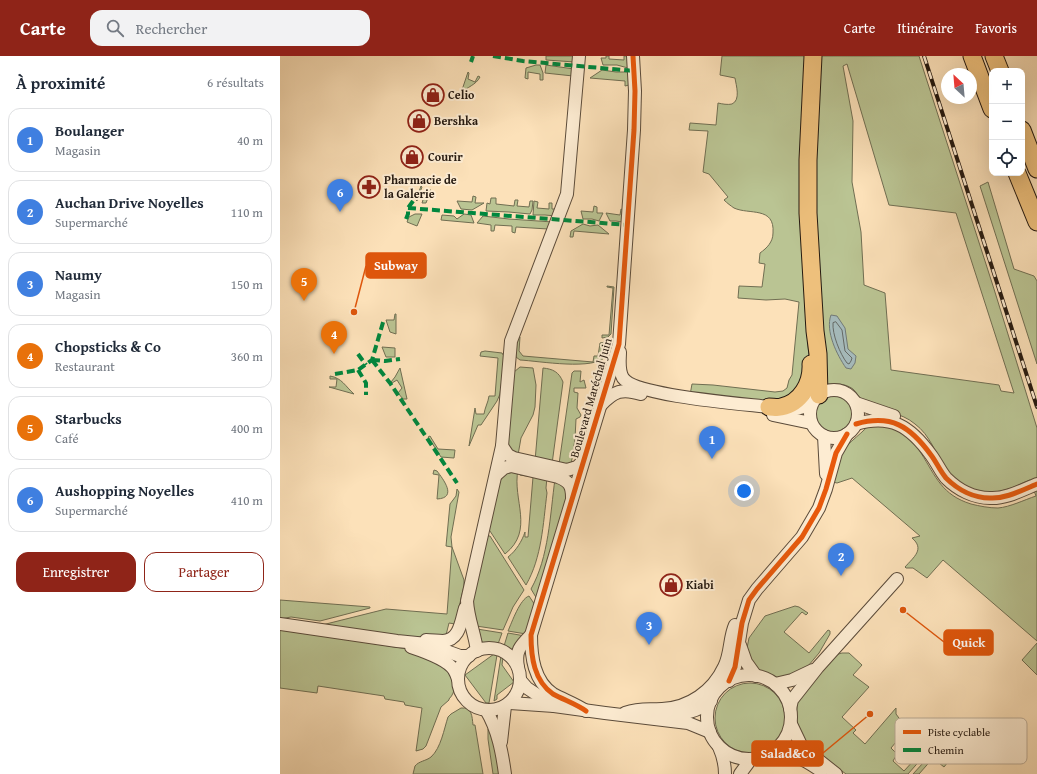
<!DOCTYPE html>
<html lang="fr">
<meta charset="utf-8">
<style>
:root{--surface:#fff;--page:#f2f2f3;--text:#1f2937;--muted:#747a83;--line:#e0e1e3;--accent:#8f2418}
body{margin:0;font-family:"Gentium Book Plus",serif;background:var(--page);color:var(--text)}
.controls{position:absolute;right:12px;top:12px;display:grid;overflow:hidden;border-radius:8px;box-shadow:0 4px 16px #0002}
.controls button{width:36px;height:36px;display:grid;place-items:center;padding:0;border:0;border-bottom:1px solid var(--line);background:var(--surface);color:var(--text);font:20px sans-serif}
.compass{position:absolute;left:661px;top:12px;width:36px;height:36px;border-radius:50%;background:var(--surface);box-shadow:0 4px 16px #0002;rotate:334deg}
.you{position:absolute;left:464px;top:435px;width:14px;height:14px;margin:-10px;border:3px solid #fff;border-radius:50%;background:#1a73e8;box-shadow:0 0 0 6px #1a73e833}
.badge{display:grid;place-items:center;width:26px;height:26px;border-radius:50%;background:var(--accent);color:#fff;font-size:13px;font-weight:700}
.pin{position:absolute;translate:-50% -33px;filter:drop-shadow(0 1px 2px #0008)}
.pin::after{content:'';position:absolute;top:21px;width:14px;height:12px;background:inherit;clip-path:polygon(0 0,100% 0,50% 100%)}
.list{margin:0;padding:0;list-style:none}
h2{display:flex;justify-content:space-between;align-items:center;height:52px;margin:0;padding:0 16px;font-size:17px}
h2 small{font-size:13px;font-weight:400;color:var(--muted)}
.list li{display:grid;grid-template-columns:26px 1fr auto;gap:12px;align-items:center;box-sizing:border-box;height:64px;margin:0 8px 8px;padding:0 8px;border:1px solid var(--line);border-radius:12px}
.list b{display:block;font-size:15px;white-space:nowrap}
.list p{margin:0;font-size:13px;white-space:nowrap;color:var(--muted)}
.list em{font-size:13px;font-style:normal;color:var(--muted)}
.actions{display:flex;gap:8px;padding:12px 16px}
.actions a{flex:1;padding:9px 0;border:1px solid var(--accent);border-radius:12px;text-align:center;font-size:14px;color:var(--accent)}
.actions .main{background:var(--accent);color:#fff}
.icon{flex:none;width:22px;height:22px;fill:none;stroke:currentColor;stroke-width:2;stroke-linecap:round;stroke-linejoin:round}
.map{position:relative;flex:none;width:757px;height:718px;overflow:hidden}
header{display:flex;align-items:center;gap:24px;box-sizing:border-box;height:56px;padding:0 20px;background:var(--accent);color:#fff}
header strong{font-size:19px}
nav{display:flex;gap:22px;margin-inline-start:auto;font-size:14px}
.search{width:280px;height:36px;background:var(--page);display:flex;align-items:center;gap:10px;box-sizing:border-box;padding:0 14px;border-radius:12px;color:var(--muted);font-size:15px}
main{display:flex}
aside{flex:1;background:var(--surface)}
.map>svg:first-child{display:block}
.green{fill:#bac493;stroke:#706e52;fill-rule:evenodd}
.water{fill:#a5babb;stroke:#727a77}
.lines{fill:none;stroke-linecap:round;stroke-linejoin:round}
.shore{stroke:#656a66;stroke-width:1}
.minor-casing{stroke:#5b4b3a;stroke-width:14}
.highway-casing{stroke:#251910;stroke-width:19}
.minor{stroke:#fdecd2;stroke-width:12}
.highway{stroke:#eec07c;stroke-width:17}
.rail-casing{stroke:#251910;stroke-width:4}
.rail{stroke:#fdecd2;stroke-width:2.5;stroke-dasharray:8;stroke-linecap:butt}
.quiet{stroke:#00873e;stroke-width:4;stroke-dasharray:8 4;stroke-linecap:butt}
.cycleway-casing{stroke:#fdecd2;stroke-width:8}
.cycleway{stroke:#e8590c;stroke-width:5}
.labels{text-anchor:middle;stroke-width:4;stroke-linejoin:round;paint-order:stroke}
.poi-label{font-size:12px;font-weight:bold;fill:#251910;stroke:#fdecd2;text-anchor:start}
.street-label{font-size:12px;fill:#251910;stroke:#fdecd2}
.key{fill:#fdecd2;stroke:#bcad98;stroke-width:1}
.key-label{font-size:11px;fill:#251910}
.leader{fill:none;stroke:#de560c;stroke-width:1.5}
.callout-dot{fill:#de560c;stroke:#fdecd2;stroke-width:1.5}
.callout{fill:#de560c;stroke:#de560c;stroke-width:1.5}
.callout-label{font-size:13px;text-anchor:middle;font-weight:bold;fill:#fff}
</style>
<header>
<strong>Carte</strong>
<div class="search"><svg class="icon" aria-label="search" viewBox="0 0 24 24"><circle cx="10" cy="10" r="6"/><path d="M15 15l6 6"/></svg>Rechercher</div>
<nav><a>Carte</a><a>Itinéraire</a><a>Favoris</a></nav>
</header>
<main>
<aside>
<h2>À proximité<small>6 résultats</small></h2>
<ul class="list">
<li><span class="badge" style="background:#3f7fe0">1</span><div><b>Boulanger</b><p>Magasin</p></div><em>40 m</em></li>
<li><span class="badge" style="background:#3f7fe0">2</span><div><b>Auchan Drive Noyelles</b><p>Supermarché</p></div><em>110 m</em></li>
<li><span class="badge" style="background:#3f7fe0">3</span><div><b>Naumy</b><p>Magasin</p></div><em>150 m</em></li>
<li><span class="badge" style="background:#e8710a">4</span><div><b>Chopsticks &amp; Co</b><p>Restaurant</p></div><em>360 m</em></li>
<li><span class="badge" style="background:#e8710a">5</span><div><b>Starbucks</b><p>Café</p></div><em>400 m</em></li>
<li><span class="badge" style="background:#3f7fe0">6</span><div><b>Aushopping Noyelles</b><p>Supermarché</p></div><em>410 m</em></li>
</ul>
<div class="actions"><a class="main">Enregistrer</a><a>Partager</a></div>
</aside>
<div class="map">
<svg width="757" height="718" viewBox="0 0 757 718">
<rect width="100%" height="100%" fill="#fce1b9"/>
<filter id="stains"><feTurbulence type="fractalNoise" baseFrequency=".005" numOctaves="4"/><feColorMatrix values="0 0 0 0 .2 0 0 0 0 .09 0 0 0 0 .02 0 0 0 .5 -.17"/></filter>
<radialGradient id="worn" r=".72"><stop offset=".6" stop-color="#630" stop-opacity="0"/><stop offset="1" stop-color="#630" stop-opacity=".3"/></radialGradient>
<!-- green -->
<g class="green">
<polygon points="266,0 295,0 295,6 266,4"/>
<polygon points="326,0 329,0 329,3 344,4 344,0 348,0 348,12 337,9 323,9 321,2 326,2"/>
<path d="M442,0H530L525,251L530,314L528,324L501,347L410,339L412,328L433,329L495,336L503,335L507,332L509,324L512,319L519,246L505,243L486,244L458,242L459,230L482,231L485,208L479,207L480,197C487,192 493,186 493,177C495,150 469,159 454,152C451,150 447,147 444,144L448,141L429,118L423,116L428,75L409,74L410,67L436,69L438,47C442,48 448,49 452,48C461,44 456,29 455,22L440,19Z"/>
<path d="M538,0H639L714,233L757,372V585L663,504L647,522L633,512H626L625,511C634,501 645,493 632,482L640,480L572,422L557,427L553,426C555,418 555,407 558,400C562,392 581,378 588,370C600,370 612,370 623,377C631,382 637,390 641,397C656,421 662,439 691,448C699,450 709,452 718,452C730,451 744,444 756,440L750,424C742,427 734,432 725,434C704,440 677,432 665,413C656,398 650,379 635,368C621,356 603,356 587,349C581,346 578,338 573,333C565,327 553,327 543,329L534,184ZM567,8L609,149L676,157L734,337L721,335L719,329L611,314L605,237L584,229L581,176L572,126L573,65L563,10Z"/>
<polygon points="256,9 260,9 263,17 263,24 260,24 260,18 248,16 248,23 245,22 246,12"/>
<polygon points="266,9 294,13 293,20 265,17"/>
<polygon points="322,14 336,16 349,16 349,29 345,30 345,25 310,22"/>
<path d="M188,16L189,17L188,23L195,26L198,20L200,21C196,29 187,31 181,37Z"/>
<polygon points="708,126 734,213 754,220 757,225 757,308 700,130"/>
<polygon points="141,130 142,131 140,136 148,139 150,134 151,134 146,147 142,147 143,144 138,142 137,145 136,144"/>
<polygon points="193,140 196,141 195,147 204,147 192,154 181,153 177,145 192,146"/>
<polygon points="211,142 216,142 216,148 234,150 235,144 238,144 237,150 249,151 250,145 253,145 252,154 250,158 229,156 206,155 207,147 210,148"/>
<polygon points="254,145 258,146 257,152 269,153 269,147 272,147 272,153 278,153 276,160 265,159 253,159"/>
<polygon points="314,150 317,151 317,157 323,157 319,165 312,163 303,163 301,155 313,156"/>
<polygon points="341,153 343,154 342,166 336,165 330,165 326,157 340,159"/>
<polygon points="135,158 142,158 137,170 127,166 129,161"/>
<polygon points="184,158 191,159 194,167 161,164 162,159 174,160 177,163"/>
<polygon points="203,160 229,163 273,166 268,173 236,171 235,177 232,176 232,170 215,169 214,175 211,175 211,169 197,167"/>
<polygon points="303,168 310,170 318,169 329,178 294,175 293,181 290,181 291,175"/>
<polygon points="327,230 334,231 331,278 328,281 322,282 322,279 329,279 333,232 327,231"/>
<polygon points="115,258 116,258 116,278 110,276 106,264 114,264"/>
<path d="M236,281H240L239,295L243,300L313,306L314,300H318L320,287L330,285C330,290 330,296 326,300C315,315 259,305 240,304L236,301Z"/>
<polygon points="102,291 115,292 115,301 106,301"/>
<path d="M205,295L222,297L225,302L220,338L217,345L201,369H198L189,390L195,352L196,358H204C205,351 208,347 209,340H215L218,302L200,300L201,296Z"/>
<polygon points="240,311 253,312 256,329 255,351 253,359 241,382 238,399 229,393 228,384 234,316"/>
<polygon points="120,312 127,343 123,343 118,337 122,332 117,324 112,327 111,326 115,321"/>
<path d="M263,312C273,313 279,316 283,326L272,408L255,405Z"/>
<polygon points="294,315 301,315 300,326 304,324 306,332 294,332 294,336 298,337 297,352 301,359 300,361 296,363 295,383 291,409 279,408 292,317"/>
<path d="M50,320C62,322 65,330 74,338L49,331H56L57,323H50Z"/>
<circle cx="554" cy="358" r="19"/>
<polygon points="150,380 158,393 175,394 174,402 161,401 148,381"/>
<path d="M154,414L157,415C163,423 178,442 157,443L159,419L153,418Z"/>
<path d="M238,414C232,444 255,474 225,498L208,472L222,418Z"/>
<path d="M240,415L267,421L266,432L267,437C263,468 262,501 246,529L228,501C236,495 242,485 245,476V481H248L253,421L240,419Z"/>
<path d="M275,423L281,424L289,436L257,543L251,533C269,501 270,459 275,423Z"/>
<path d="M177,433L179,436L171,481L172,491L184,524V530L175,568L169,567L166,579C126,586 82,575 42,569L106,553L167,558L172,491L166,490L170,448L176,440Z"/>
<polygon points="207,480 210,480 244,534 233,551 223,574 196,570 192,543"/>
<path d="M249,540L255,549L246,578L228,575C232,566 240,543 249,540Z"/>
<polygon points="0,544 90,551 90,552 40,565 11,561 0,563"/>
<polygon points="515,550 519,551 528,557 526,559 522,556 504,576 529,597 548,574 550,575 550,578 539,597 523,616 496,623 481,617 475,613 467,592 469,582 485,560"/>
<path d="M0,573L128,593L140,597L171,616C174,627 177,635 169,643V644L161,651L146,690L143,693L136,695L142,652L125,649L124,646L105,643L104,640L38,630L37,637L0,632Z"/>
<polygon points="197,573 222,577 218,588 208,587 203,588"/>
<polygon points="228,577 245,580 231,595 224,590"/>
<polygon points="757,587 757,619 742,604"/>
<polygon points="562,597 569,597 582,609 573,619 589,631 562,661 576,674 573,677 585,688 616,652 616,658 627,673 611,692 617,698 613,705 624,715 647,690 650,693 628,718 566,718 532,693 522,682 516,670 517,647 520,639 555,599"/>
<polygon points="214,598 217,599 209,647 206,647 185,619"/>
<polygon points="221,600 223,601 222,609 234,626 217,639 217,643 214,645"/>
<circle cx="470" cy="662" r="35"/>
<path d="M181,652C192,651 192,660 193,669H195L203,718H133L135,710C139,705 146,705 151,701C161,692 164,673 168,661L171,658Z"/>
<polygon points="208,673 212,673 222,718 213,718 208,683"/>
<polygon points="654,695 666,702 668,706 664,711 653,702 639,718 633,718"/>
</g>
<!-- water -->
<path class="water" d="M551,259L557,260L565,272L568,293L576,300L575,307L571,313L566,312C557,299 545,275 551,259Z"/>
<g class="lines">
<!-- shore -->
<path class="shore" d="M556,266L562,274L565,295L572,302L571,305L569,308L567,307C560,298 552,278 553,267Z"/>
<!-- minor casing -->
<g class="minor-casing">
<g id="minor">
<path d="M340,296C340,304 338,314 343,322C355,340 464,348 489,351C506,356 514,354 531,349"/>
<circle cx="554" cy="358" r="24"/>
<polyline points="576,347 614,360"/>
<path d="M321,349C334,335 342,332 361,338"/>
<polyline points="493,359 531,367"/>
<path d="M576,368C611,358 630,370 651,399C657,407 660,415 666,422C678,434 694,442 710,442C726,443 742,434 757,428"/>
<polyline points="544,380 546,418"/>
<polyline points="222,390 228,399 234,402 287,414 297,411 303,405"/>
<path d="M216,419L224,412L231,410L278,421C289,425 292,430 292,441"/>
<polyline points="0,568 117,585 147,588 180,600 189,600"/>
<path d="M146,584C152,584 157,585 163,585C180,584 181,565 185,552"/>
<polyline points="460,589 466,606 476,620"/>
<path d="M131,591C143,595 168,604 174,614C176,617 177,620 178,623"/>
<circle cx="209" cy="623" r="31"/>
<path d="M197,595C195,578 188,563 187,545L222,390L231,285L287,138L299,0"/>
<path d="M238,611C235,595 240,590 251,579"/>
<circle cx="469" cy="661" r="42"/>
<polyline points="240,624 247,632 274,650"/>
<polyline points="449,625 455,611 462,567 469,544 477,533 522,481 539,452 546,433 556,397 567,378"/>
<polyline points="495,628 512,624 533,614"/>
<polyline points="230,647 274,650 325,657 408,667 430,676"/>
<polyline points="510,653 512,644 538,611 617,523"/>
<path d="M206,654C218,674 222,696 225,718"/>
<path d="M306,655C296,648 284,644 273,638C254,625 251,601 251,579L339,288L354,74L355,35L353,0"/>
<path d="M345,657C360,652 367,654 382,653C409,652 433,635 444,611C451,598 449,582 455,569"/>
<path d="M387,660C404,658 417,656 431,645"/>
<polyline points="511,668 522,691 556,718"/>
<polyline points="221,686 225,650"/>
<path d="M439,691C443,700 445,708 445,718"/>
<path d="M489,698C510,695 524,703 541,715"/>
<polyline points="460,718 471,703"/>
</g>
</g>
<!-- highway casing -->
<g class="highway-casing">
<g id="highway">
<polyline points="533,0 528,104 528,157 535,275 538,298 539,339"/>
<polyline points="692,0 712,53"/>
<polyline points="714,0 720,15"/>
<polyline points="742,74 757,113"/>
<polyline points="737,117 757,166"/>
<path d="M489,351C493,351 498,352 501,351C521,347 532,327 531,308"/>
</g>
</g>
<!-- minor -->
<use href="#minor" class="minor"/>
<!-- highway -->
<use href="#highway" class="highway"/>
<!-- rail casing -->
<g class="rail-casing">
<polyline id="rail" points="644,0 757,351"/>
</g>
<!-- rail -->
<use href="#rail" class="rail"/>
<!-- quiet -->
<g class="quiet">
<polyline points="213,0 243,5 354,15"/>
<polyline points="191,6 193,0"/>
<polyline points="128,152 348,169"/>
<polyline points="126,163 128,158 128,152 136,141"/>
<polyline points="78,298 86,309"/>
<polyline points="92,304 110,327 177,427"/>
<polyline points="92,304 105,305 120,303"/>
<polyline points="78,314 86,327 86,339"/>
<polyline points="55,318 78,314 92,304 104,263"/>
</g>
<!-- cycleway casing -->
<g class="cycleway-casing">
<g id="cycleway">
<path d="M576,368C611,358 630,370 651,399C657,407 660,415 666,422C678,434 694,442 710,442C726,443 742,434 757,428"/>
<polyline points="449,625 455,611 462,567 469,544 477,533 522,481 539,452 546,433 556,397 567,378"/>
<path d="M306,655C296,648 284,644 273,638C254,625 251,601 251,579L339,288L354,74L355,35L353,0"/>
</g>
</g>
<!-- cycleway -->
<use href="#cycleway" class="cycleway"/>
</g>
<!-- icons -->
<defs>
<g id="shop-ring" transform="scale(1.15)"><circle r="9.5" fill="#fdecd2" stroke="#8f2418" stroke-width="1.5"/><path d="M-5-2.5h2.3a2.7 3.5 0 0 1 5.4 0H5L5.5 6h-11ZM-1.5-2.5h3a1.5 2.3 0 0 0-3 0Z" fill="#8f2418"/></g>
<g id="pharmacy-ring" transform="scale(1.15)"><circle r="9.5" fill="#fdecd2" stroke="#8f2418" stroke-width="1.5"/><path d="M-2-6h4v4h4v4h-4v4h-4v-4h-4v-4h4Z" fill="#8f2418"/></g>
</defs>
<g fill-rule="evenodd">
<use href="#shop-ring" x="153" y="39"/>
<use href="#shop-ring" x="139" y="65"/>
<use href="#shop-ring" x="132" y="101"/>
<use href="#pharmacy-ring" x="89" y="131"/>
<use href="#shop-ring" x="391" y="529"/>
</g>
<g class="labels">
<!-- poi labels -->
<g class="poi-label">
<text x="168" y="43">Celio</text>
<text x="154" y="69">Bershka</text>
<text x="148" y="105">Courir</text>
<text x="104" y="128">Pharmacie de<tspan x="104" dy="14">la Galerie</tspan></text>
<text x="406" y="533">Kiabi</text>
</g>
<!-- street labels -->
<g class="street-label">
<text transform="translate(311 342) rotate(-74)" y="4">Boulevard Maréchal Juin</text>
</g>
</g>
<!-- legend -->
<rect x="615" y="662" width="132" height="46" rx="6" class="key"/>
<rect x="623" y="674" width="18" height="4" fill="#e8590c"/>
<rect x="623" y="692" width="18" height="4" fill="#00873e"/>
<g class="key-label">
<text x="648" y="680">Piste cyclable</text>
<text x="648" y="698">Chemin</text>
</g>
<!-- callouts -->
<path class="leader" d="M74 256L86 210M623 554L664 586M590 658L543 697"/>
<g class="callout-dot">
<circle cx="74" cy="256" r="4"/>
<circle cx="623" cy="554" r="4"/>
<circle cx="590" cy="658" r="4"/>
</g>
<g class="callout">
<rect x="86" y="197" width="60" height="25" rx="4"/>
<rect x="664" y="574" width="49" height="25" rx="4"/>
<rect x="472" y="685" width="71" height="25" rx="4"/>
</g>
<g class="callout-label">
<text x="116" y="214">Subway</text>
<text x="689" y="591">Quick</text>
<text x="508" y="702">Salad&amp;Co</text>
</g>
<rect width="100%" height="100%" filter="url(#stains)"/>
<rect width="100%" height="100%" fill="url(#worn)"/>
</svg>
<div class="controls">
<button>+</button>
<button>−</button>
<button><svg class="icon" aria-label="locate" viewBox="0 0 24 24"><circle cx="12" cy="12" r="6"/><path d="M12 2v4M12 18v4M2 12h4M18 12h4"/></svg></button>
</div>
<svg class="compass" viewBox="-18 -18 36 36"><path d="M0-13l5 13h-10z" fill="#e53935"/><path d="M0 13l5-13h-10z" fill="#747a83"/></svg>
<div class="you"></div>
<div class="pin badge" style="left:432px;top:403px;background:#3f7fe0">1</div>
<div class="pin badge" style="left:561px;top:520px;background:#3f7fe0">2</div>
<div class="pin badge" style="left:369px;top:589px;background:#3f7fe0">3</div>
<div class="pin badge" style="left:54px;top:298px;background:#e8710a">4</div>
<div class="pin badge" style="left:24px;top:245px;background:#e8710a">5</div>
<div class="pin badge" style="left:60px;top:156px;background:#3f7fe0">6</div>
</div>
</main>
